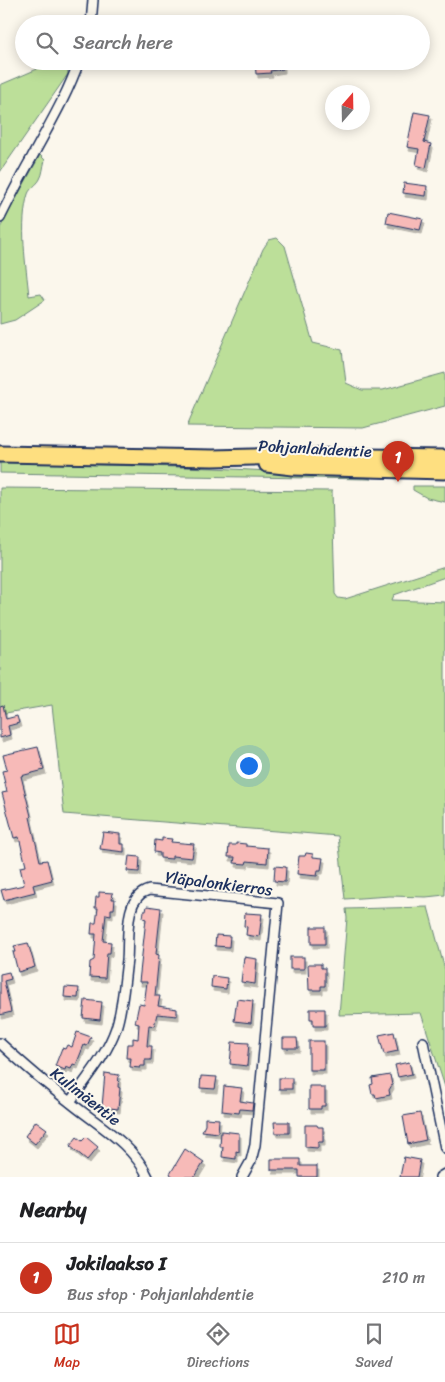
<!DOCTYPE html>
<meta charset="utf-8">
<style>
:root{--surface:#fff;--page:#f6f6f6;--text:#202124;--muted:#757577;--line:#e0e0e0;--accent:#c8321e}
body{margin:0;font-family:Sriracha,sans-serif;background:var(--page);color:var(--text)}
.compass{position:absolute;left:325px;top:85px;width:45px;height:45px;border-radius:50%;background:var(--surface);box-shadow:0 2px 12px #0003;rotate:20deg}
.you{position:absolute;left:248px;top:765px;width:18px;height:18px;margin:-12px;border:4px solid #fff;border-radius:50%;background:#1a73e8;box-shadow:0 0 0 8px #1a73e833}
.badge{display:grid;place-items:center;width:32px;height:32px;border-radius:50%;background:var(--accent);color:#fff;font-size:16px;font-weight:700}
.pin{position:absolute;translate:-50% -41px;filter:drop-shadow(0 1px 2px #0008)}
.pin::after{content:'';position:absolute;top:26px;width:18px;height:15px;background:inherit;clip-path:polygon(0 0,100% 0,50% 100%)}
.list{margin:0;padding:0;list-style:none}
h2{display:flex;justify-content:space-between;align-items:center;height:65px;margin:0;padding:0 20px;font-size:21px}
h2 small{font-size:16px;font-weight:400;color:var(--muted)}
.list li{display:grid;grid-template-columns:32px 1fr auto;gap:15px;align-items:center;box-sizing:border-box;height:70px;padding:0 20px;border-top:1px solid var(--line)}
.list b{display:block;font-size:19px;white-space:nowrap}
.list p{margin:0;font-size:16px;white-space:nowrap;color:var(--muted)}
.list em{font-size:16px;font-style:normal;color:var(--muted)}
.icon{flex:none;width:28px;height:28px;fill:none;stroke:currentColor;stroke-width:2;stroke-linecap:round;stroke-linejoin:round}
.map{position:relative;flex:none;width:445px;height:1177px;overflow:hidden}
.search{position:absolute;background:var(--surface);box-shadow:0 2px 12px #0003;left:15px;right:15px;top:15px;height:55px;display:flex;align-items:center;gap:12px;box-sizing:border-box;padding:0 18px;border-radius:28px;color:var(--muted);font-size:19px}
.sheet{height:135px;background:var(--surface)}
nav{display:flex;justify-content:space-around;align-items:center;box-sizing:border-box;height:70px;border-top:1px solid var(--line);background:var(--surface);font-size:14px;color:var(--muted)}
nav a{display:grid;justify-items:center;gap:2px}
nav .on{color:var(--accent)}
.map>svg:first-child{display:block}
.green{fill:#bcdf99;stroke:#6c877c}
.building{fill:#f7bab8;stroke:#1b2f5e;filter:url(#shadow)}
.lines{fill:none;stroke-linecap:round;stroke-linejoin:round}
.minor-casing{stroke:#1b2f5e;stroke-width:12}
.trunk-casing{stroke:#1b2f5e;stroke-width:19}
.minor{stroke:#fbf7ec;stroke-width:9}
.trunk{stroke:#fedf80;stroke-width:15}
.labels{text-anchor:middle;stroke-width:4;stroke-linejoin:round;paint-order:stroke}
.street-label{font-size:16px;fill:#1b2f5e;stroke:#fbf7ec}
</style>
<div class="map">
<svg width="445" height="1177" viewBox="0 0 445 1177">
<defs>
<filter id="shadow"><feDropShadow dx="2" dy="4" stdDeviation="0" flood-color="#0004"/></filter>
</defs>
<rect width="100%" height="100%" fill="#fbf7ec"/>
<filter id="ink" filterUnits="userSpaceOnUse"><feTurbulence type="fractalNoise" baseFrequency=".02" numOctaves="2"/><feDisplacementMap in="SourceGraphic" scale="10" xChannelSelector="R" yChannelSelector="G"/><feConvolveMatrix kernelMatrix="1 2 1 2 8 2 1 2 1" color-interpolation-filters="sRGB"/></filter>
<g filter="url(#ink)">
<!-- green -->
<g class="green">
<polygon points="56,61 67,61 68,74 0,172 0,85"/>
<path d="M40,155L45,160C43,167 43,174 40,179C37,185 30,188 28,194C19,224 26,265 29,296L41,294L45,300L15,320L0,324V228Z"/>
<polygon points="277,238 285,246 313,343 342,350 346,383 362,390 383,390 445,373 445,406 363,428 187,426 263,249 269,240"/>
<polygon points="0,462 214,468 359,476 371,479 0,473"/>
<polygon points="413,486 445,486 445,502 427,498 413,490"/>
<polygon points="0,488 332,491 335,594 338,598 345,599 445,567 445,577 394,595 392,600 445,602 445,895 426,897 390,896 345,899 338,836 64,814 52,705 0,714"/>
<polygon points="428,907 445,970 445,1087 421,1013 339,1015 347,918 346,909"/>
</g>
<!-- building -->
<g class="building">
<polygon points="255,61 283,61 283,69 270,71 271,73 256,74"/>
<polygon points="414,112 430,115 424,142 431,144 426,168 416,165 419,149 407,147"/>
<polygon points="404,183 427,186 426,196 403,193"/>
<polygon points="388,212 423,219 420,230 386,223"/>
<polygon points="3,705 6,719 17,716 19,723 8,726 10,735 0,738 0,706"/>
<polygon points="38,747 44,770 21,776 31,816 30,817 40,861 47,860 52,880 33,885 35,892 4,900 1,890 24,885 20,867 26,866 19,837 14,838 2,793 7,792 2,771 7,770 3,755"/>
<polygon points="103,832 120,834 120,844 124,844 124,852 100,849"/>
<polygon points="162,838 172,839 171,842 194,844 192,858 172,856 172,859 160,858 160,853 154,852 155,840 162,841"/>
<polygon points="236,843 246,844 246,846 268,848 267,863 247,861 246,864 234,863 235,857 228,857 229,845 236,845"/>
<polygon points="306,853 313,854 313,857 323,858 321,870 318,870 317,876 297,874 299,856 305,856"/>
<polygon points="129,856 140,857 139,872 127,871"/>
<polygon points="275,866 286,867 285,882 274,881"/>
<polygon points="99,892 113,893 112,899 115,899 114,909 111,909 111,915 106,914 103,941 111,942 110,953 107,953 105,978 89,977 90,962 94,960 96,934 91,934 92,923 96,923 98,908 95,908 96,897 99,897"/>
<polygon points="147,906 161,908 156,954 159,955 155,996 160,996 158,1006 177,1009 177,1016 157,1014 154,1026 149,1025 147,1046 152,1046 151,1060 145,1060 145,1066 140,1066 140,1068 130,1067 131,1058 126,1058 127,1044 133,1044 133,1038 138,1039 139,1024 135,1023 139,1004 144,1005 147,982 139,982 146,919 143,918 144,911 146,911"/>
<polygon points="245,913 262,914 259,937 246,935 247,927 244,926"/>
<rect x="311" y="927" width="14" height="17"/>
<polygon points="216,935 230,936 229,947 215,946"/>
<polygon points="28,943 35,967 18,972 13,952 16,952 14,946"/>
<polygon points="244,957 257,959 255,984 241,982"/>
<rect x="290" y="957" width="14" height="12"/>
<polygon points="308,964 321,964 321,968 325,968 325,986 321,986 321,990 309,990"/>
<polygon points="9,972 11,979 4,981 11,1012 0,1015 0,974"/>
<polygon points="212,976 227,978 226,989 211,987"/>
<polygon points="65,987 79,988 78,998 64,997"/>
<polygon points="237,999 253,1001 251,1023 234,1021"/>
<polygon points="85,1000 102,1002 100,1020 83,1018"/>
<polygon points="310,1009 325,1009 325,1026 313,1026 313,1019 310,1019"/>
<polygon points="77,1032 91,1037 87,1046 84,1045 76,1065 73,1064 71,1069 66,1067 65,1070 55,1066 62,1048 65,1049 67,1045 72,1047"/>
<polygon points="394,1032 398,1051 384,1054 379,1035"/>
<polygon points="283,1038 297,1038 298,1048 283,1048"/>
<rect x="309" y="1041" width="15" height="29"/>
<polygon points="232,1042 249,1043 247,1066 230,1064"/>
<polygon points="409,1062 412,1074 398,1077 395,1065"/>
<polygon points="105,1073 119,1075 118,1087 120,1088 118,1109 102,1107"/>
<polygon points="390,1075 392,1085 389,1090 390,1095 376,1098 375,1094 372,1094 370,1085 373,1084 372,1078"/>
<polygon points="201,1076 217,1077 215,1089 200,1088"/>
<rect x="279" y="1078" width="13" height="11"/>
<polygon points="224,1086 242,1088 240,1101 253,1103 252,1110 240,1109 239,1113 222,1111"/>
<polygon points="309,1086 320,1086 320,1088 325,1088 325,1106 321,1106 321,1109 309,1109"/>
<polygon points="420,1113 426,1140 408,1144 403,1116"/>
<polygon points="205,1118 219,1119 218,1133 202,1131 205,1125"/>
<polygon points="36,1121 47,1129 35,1144 25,1136"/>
<polygon points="274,1122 289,1122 289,1133 275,1133"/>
<polygon points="305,1125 317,1125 318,1127 323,1127 323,1142 318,1142 318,1148 305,1147"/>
<polygon points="221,1131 239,1133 239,1152 236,1151 236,1159 222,1157 223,1147 220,1147"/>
<polygon points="77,1137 82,1141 86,1137 98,1147 87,1160 70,1146"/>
<polygon points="185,1149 204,1162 195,1177 174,1177 170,1174"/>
<polygon points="404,1157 420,1160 417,1177 400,1177"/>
<polygon points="271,1159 300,1159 300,1166 317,1166 317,1177 299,1177 299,1170 271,1170"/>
</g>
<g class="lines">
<!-- minor casing -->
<g class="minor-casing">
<g id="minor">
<polyline points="91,24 93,0"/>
<path d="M0,218C10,198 20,178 31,159C48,127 67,96 79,61"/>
<polyline points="423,1042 445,1148"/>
<path d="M0,1043C23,1064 46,1084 71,1103C98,1125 133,1144 148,1177"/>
<path d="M70,1102C86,1079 107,1055 116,1028C123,1007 124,982 127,960C129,938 123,897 149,890L278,903L255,1145L251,1161L242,1177"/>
<polyline points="440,1177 445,1174"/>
</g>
</g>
<!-- trunk casing -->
<g class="trunk-casing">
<g id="trunk">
<polyline points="0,454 213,458 291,456 445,458"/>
<polyline points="267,464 293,467 445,471"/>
</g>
</g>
<!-- minor -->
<use href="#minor" class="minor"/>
<!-- trunk -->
<use href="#trunk" class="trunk"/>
</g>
</g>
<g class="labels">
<!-- street labels -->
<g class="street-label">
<text transform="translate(315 448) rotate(3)" y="6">Pohjanlahdentie</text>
<text transform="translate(219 883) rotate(7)" y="6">Yläpalonkierros</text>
<text transform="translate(86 1096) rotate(38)" y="6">Kulimäentie</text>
</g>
</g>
</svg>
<svg class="compass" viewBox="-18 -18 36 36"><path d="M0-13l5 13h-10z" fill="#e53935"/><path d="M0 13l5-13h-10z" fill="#757577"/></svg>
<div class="you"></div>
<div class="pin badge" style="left:398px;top:482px">1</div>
<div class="search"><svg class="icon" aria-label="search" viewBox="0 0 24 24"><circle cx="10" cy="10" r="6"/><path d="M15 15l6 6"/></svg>Search here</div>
</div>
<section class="sheet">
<h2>Nearby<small></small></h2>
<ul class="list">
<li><span class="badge">1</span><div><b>Jokilaakso I</b><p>Bus stop · Pohjanlahdentie</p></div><em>210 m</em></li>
</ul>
</section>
<nav>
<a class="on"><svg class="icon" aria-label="map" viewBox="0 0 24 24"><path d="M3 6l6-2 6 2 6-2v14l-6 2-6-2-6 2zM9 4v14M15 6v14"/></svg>Map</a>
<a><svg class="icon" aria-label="directions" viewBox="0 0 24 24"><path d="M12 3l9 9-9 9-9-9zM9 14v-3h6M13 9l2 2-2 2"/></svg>Directions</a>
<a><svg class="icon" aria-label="saved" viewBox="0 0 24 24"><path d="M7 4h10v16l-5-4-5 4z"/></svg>Saved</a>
</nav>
